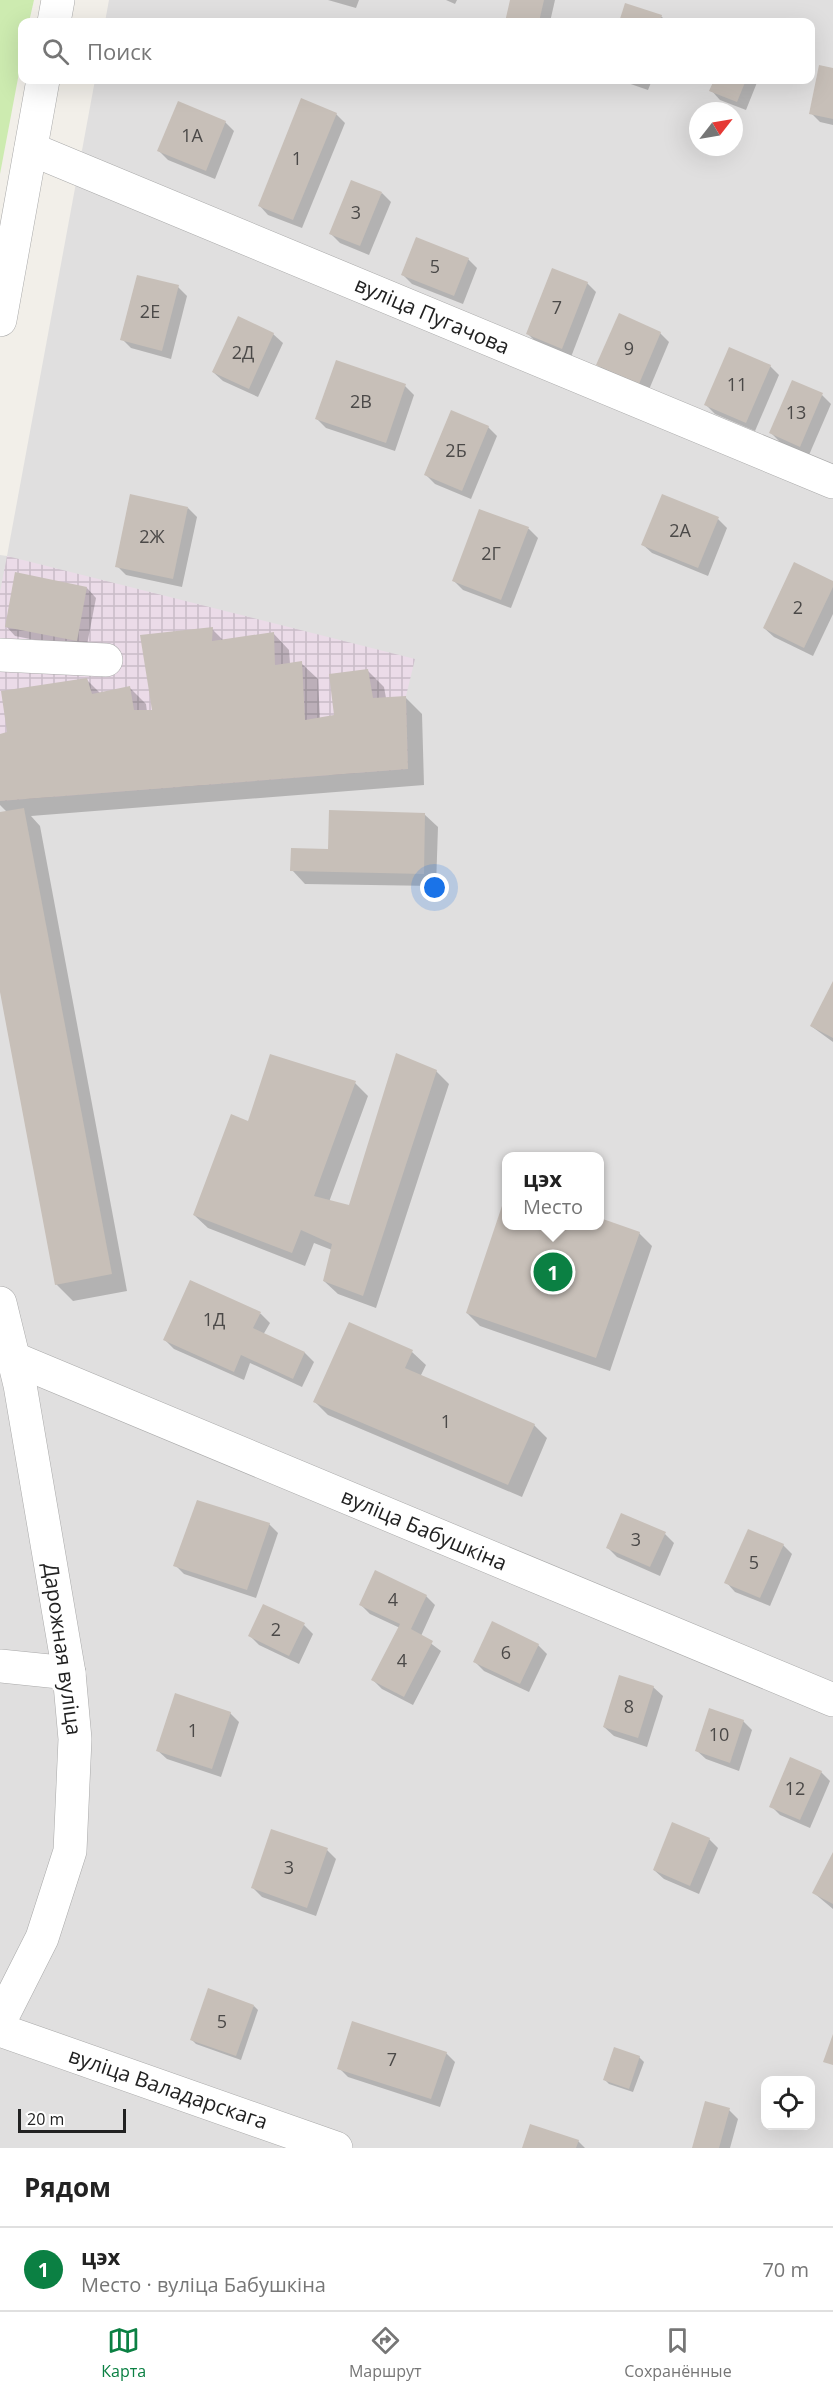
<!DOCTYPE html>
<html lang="ru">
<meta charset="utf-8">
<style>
:root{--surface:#fff;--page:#f2f2f2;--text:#222;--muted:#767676;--line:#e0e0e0;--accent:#0b8043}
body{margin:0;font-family:"Open Sans",sans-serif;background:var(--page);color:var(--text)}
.controls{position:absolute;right:18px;bottom:18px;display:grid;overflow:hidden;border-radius:12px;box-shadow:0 6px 24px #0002}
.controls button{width:54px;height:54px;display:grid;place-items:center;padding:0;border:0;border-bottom:2px solid var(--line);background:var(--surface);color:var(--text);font:30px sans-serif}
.compass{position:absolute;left:689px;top:102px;width:54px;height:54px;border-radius:50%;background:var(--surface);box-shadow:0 6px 24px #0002;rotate:59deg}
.scale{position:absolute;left:18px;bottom:15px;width:108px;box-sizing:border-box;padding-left:6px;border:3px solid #222;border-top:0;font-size:16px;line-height:21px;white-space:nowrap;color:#222;-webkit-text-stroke:4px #fff;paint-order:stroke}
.you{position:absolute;left:435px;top:888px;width:21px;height:21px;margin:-15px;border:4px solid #fff;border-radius:50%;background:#1a73e8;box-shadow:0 0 0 9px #1a73e833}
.badge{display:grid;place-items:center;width:39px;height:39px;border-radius:50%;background:var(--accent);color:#fff;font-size:20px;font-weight:700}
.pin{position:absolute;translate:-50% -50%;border:3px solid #fff;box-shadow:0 2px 6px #0006}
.popup{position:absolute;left:502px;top:1152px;width:102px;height:78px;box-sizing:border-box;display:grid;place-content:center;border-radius:12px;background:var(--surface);filter:drop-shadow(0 2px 4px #0005);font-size:20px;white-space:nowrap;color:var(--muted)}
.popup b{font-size:22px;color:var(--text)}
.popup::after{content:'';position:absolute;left:50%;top:100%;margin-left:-12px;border:12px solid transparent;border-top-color:var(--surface)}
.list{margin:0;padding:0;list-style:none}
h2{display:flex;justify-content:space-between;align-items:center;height:78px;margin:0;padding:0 24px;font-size:26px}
h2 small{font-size:20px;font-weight:400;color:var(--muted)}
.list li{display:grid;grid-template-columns:39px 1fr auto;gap:18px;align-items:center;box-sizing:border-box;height:84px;padding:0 24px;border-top:2px solid var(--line)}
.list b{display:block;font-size:22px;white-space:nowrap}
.list p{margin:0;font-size:20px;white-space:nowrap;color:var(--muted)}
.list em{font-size:20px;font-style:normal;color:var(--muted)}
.icon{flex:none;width:33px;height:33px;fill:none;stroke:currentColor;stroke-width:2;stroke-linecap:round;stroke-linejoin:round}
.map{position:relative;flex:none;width:833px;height:2148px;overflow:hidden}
.search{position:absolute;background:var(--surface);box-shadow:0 6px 24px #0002;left:18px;right:18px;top:18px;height:66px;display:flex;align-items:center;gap:15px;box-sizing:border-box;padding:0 21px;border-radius:12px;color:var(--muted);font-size:22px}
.sheet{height:162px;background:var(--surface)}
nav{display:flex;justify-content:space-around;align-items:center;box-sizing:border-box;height:84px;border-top:2px solid var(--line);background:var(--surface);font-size:16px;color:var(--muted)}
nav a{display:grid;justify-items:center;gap:3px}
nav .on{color:var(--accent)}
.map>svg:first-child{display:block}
.residential{fill:#e0dfdf;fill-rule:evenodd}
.industrial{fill:url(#industrial-grid)}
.grass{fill:#cdebb0}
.shadow{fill:#0003}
.building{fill:#c7bfb8}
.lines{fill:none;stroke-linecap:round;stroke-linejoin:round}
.minor-casing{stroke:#a9a9a9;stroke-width:34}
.minor{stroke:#fff;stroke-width:33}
.labels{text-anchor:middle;stroke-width:6;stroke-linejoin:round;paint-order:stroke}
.number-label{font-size:18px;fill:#4b4948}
.street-label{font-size:21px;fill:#222;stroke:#fff}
</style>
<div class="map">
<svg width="833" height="2148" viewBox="0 0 833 2148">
<defs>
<pattern id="industrial-grid" width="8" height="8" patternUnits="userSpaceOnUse" patternTransform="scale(1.5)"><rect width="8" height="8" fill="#ebdbe8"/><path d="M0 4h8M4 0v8" fill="none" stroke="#c9bcc7"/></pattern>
</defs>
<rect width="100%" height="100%" fill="#f2efe9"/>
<!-- residential -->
<path class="residential" d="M109,0H833V2148H0V555L7,556L95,80H810V22H105ZM698,111H734V147H698ZM506,1156H600V1226H506ZM766,2080H810V2126H766Z"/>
<!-- industrial -->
<polygon class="industrial" points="7,556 415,659 406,696 408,769 0,801 0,592"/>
<!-- grass -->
<polygon class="grass" points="0,0 34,0 29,22 22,22 22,57 0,174"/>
<!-- shadow -->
<g class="shadow">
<polygon points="328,0 359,0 356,8"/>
<polygon points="446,0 457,0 455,4"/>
<polygon points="512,0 555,0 550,22 507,22"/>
<polygon points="626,5 662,17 667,22 620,22"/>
<polygon points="833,70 833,125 820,122 811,113"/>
<polygon points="619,80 652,80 648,90"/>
<polygon points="715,80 758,80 746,110 720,100 711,90"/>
<polygon points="336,114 345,123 302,228 268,215 259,205"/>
<polygon points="225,122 234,131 215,179 168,160 159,151"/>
<polygon points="382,193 391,202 369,255 340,243 331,234"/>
<polygon points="468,259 477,268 463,304 412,284 403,275"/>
<polygon points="587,283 596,292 571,357 537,343 528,334"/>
<polygon points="178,287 187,296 171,359 131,348 122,339"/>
<polygon points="238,318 273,334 283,343 258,397 223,381 213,372"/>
<polygon points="660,333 669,342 648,392 607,374 598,365"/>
<polygon points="770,366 779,375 755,431 715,414 706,405"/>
<polygon points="405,386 414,395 395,451 326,428 317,419"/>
<polygon points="822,395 831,404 809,455 780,442 771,433"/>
<polygon points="488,427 497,436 471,499 435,484 426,475"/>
<polygon points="188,508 197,517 182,587 126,575 117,566"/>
<polygon points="480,510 529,529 538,538 511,608 463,590 454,581"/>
<polygon points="718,519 727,528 708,576 652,553 642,544"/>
<polygon points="833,583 833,614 813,656 774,637 764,628"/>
<polygon points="87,588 96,598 86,650 15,636 6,626"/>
<polygon points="212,629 224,641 273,633 289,650 290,664 301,663 318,679 320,719 336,717 368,671 384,687 386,698 405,697 422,714 424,785 31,816 40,826 127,1291 73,1301 56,1284 0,984 0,814 7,812 0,805 0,736 8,733 87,680 101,694 129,687 146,704 147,712 153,712"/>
<polygon points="424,814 438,827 436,886 305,884 292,870 330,851"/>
<polygon points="833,984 833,1042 811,1026"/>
<polygon points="436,1071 449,1084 376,1308 338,1294 324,1281 332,1250 314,1243 305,1266 208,1228 194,1215 249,1123 355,1083 368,1096 329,1202 350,1207"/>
<polygon points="506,1197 506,1226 600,1226 600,1220 639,1233 652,1246 610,1371 480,1326 467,1313"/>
<polygon points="191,1281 261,1314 270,1323 263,1335 305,1353 314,1362 302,1387 250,1363 244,1380 174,1349 165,1340"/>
<polygon points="350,1324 412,1352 426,1365 420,1377 534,1425 547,1438 522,1497 328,1415 315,1402"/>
<polygon points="269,1524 278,1533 256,1598 184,1574 175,1565"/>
<polygon points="665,1534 674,1543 660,1576 617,1557 608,1548"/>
<polygon points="783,1545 792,1554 770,1606 735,1592 726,1582"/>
<polygon points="426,1596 435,1605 421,1636 441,1651 413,1705 382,1689 373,1680 400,1628 370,1614 361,1605"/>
<polygon points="304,1625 313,1634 299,1664 259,1645 250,1636"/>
<polygon points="538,1645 547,1654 529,1692 484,1671 475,1662"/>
<polygon points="653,1687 663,1696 647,1747 614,1736 604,1727"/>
<polygon points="230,1713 239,1722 221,1777 167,1759 157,1750"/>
<polygon points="743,1721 752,1730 739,1771 706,1759 696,1750"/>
<polygon points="821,1772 830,1781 810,1828 780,1815 771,1806"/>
<polygon points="709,1839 718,1848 699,1894 664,1879 654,1870"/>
<polygon points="327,1850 336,1859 316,1916 262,1897 253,1888"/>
<polygon points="833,1856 833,1909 814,1893"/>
<polygon points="254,2006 258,2010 241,2060 196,2044 192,2040"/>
<polygon points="446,2053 455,2062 440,2107 348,2077 339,2068"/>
<polygon points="639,2057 644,2062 633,2092 609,2084 604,2079"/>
<polygon points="729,2110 738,2119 730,2148 693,2148"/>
<polygon points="578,2141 585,2148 524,2148"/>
</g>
<!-- building -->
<g class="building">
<polygon points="510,0 544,0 539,22 505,22"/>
<polygon points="625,3 662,15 660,22 619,22"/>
<polygon points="819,65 833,68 833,119 809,114"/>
<polygon points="714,80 746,80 737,102 709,91"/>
<polygon points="301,98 337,113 293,220 258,206"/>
<polygon points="178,101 226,121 206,171 157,151"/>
<polygon points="351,180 382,192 360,246 329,234"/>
<polygon points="416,237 469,258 454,296 401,275"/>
<polygon points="552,268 588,282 562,349 526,334"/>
<polygon points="137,275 179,285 162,351 120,340"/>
<polygon points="619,313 661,332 639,384 596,365"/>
<polygon points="238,316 274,333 249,389 212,372"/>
<polygon points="729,347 771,365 746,423 704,405"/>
<polygon points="336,360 406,384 386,443 315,419"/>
<polygon points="792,380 823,393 800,447 769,433"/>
<polygon points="451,410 489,426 462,491 424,475"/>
<polygon points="130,494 188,507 173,579 115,567"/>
<polygon points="662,494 719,517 698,568 641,545"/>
<polygon points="479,509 529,527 501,600 452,581"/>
<polygon points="794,562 833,581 833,587 804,648 763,628"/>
<polygon points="15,572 87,587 77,641 5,627"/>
<polygon points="213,627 212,641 274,632 275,665 302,661 305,720 334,715 329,674 368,669 373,698 406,696 408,769 0,801 0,734 7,732 1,691 87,678 92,694 130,686 134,710 152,710 140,635"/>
<polygon points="24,808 112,1274 55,1285 0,992 0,812"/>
<polygon points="329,810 425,813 424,874 290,871 291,848 328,849"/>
<polygon points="833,981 833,1038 810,1026"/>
<polygon points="396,1053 437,1070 363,1296 323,1281 332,1244 301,1230 292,1253 193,1215 231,1114 248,1121 270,1054 356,1081 314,1196 349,1205"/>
<polygon points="506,1194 506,1226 600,1226 600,1218 640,1232 596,1358 466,1313"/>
<polygon points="190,1280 261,1312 253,1328 305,1352 293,1379 241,1355 234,1372 163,1340"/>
<polygon points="349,1322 413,1350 405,1368 535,1424 508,1485 313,1402"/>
<polygon points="197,1500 270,1523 247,1590 173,1566"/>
<polygon points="621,1513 666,1532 650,1567 606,1548"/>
<polygon points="748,1529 784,1544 760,1598 724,1583"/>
<polygon points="375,1570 427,1595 411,1629 433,1641 404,1697 371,1680 400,1624 359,1605"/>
<polygon points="263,1604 305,1623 289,1656 248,1636"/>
<polygon points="492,1621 539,1644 520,1684 473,1662"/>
<polygon points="619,1675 654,1686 638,1738 603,1727"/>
<polygon points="175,1693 231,1712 212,1769 156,1751"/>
<polygon points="709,1708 744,1720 730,1763 695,1751"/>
<polygon points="790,1757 822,1771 800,1820 769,1807"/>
<polygon points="672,1822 710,1838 690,1886 653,1870"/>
<polygon points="271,1829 328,1848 307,1908 251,1888"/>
<polygon points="833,1852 833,1904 812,1893"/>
<polygon points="208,1988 254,2005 236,2056 190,2040"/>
<polygon points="352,2021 447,2052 431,2099 337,2069"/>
<polygon points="833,2034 833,2065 823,2062"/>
<polygon points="614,2047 640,2056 629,2089 603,2080"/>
<polygon points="705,2101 730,2108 719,2148 692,2148"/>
<polygon points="530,2124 579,2140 576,2148 522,2148"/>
</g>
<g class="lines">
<!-- minor casing -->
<g class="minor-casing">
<g id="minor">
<polyline points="54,22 58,0"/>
<polyline points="31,149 833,482"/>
<polyline points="0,320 43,80"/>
<polyline points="0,655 106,660"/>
<polyline points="0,1303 20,1385 69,1673 75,1739 70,1851 42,1938 0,2021"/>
<polyline points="15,1359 833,1700"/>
<polyline points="0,1666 69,1673"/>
<polyline points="0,2030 336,2148"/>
</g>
</g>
<!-- minor -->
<use href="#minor" class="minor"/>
</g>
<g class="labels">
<!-- number labels -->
<g class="number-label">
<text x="192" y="142">1А</text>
<text x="297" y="165">1</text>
<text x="356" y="219">3</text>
<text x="435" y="273">5</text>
<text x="557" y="314">7</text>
<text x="150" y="318">2Е</text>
<text x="629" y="355">9</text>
<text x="243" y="359">2Д</text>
<text x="737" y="391">11</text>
<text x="361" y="408">2В</text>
<text x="796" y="419">13</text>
<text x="456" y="457">2Б</text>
<text x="680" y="537">2А</text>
<text x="152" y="543">2Ж</text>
<text x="491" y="560">2Г</text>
<text x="798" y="614">2</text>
<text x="214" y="1326">1Д</text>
<text x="446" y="1428">1</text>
<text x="636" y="1546">3</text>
<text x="754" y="1569">5</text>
<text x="393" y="1606">4</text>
<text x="276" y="1636">2</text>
<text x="506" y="1659">6</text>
<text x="402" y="1667">4</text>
<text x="629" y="1713">8</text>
<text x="193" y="1737">1</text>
<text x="719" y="1741">10</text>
<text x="795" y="1795">12</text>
<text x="289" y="1874">3</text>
<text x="222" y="2028">5</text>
<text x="392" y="2066">7</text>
</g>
<!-- street labels -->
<g class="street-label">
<text transform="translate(432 316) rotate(23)" y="7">вуліца Пугачова</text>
<text transform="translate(424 1530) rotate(23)" y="7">вуліца Бабушкіна</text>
<text transform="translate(62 1649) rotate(82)" y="7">Дарожная вуліца</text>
<text transform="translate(168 2089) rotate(19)" y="7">вуліца Валадарскага</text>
</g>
</g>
</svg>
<div class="controls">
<button><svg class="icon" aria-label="locate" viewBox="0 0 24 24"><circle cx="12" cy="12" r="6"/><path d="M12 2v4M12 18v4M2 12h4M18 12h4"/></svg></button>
</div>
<svg class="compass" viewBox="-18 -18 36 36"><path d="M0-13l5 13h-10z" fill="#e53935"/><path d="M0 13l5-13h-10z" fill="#767676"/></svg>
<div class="scale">20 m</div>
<div class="you"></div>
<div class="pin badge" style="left:553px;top:1272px">1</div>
<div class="popup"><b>цэх</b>Место</div>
<div class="search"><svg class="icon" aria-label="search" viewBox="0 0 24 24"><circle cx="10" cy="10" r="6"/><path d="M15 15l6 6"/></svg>Поиск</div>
</div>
<section class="sheet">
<h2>Рядом<small></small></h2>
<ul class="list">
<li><span class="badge">1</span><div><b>цэх</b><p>Место · вуліца Бабушкіна</p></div><em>70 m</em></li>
</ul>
</section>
<nav>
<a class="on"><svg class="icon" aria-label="map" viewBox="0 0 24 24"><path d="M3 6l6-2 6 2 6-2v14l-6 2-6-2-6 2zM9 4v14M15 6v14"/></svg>Карта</a>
<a><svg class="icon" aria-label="directions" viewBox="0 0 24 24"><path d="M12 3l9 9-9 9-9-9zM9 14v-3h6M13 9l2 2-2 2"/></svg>Маршрут</a>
<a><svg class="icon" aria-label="saved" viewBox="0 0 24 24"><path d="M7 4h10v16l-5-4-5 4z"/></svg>Сохранённые</a>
</nav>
